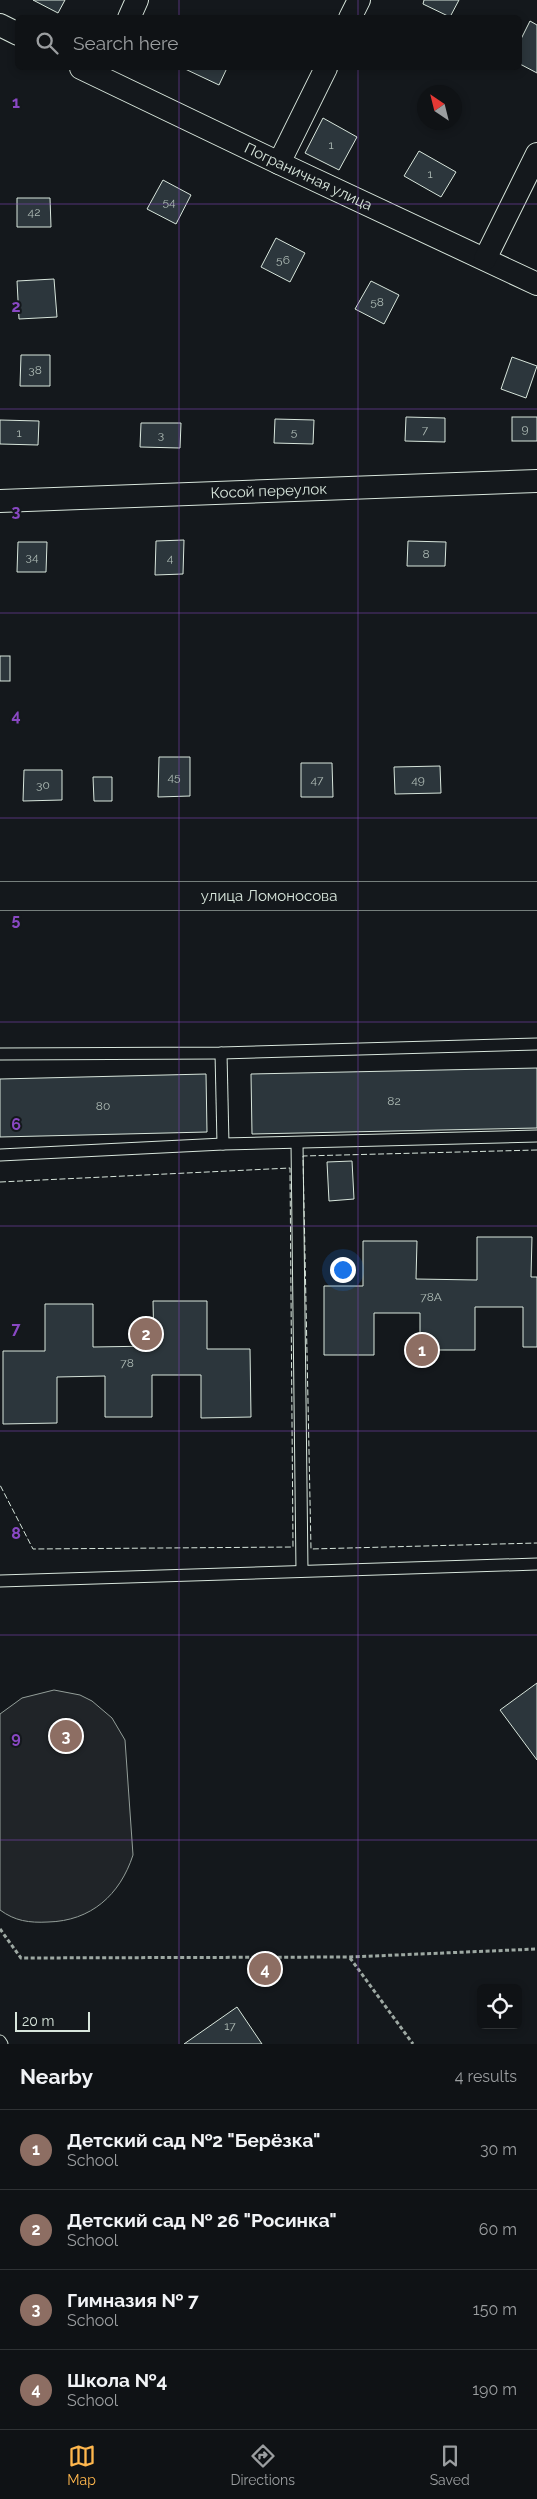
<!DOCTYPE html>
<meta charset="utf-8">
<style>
:root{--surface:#0f1215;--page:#181b1e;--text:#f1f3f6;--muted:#9b9ea0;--line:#2f3234;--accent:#ffb74d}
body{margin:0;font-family:Raleway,sans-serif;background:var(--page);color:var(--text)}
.controls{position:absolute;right:15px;bottom:15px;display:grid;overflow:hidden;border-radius:8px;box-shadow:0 2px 8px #0003}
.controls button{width:45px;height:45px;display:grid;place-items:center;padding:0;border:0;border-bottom:1px solid var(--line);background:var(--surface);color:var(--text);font:25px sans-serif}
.compass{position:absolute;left:417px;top:85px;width:45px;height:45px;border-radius:50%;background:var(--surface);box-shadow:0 2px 8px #0003;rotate:325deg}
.scale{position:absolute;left:15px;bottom:12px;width:75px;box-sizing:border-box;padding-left:5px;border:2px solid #d8e6dc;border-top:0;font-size:14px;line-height:18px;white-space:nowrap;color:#d8e6dc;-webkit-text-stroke:4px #14181c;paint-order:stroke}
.you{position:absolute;left:342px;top:1269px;width:18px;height:18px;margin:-12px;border:4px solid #fff;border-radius:50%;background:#1a73e8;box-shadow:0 0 0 8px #1a73e833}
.badge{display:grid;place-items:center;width:32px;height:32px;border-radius:50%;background:var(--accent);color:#fff;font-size:16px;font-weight:700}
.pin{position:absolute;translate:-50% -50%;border:2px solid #fff;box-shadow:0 1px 5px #0006}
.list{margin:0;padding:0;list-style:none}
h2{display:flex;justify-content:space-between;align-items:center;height:65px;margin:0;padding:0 20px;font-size:21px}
h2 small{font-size:16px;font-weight:400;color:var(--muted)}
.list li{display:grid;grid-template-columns:32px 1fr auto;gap:15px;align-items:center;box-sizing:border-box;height:80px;padding:0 20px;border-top:1px solid var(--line)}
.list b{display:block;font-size:19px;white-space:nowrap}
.list p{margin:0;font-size:16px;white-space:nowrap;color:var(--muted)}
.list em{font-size:16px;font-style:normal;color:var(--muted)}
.icon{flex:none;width:28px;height:28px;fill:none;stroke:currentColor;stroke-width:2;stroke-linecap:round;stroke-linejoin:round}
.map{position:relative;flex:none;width:537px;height:2044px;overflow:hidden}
.search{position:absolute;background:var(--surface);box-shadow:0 2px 8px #0003;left:15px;right:15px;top:15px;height:55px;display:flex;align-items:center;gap:12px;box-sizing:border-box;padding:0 18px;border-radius:8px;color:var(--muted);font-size:19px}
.sheet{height:385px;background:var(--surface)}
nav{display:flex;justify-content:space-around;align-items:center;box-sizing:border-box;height:70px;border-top:1px solid var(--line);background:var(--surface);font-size:14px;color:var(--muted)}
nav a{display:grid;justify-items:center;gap:2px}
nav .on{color:var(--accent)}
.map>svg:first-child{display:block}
.green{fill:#202428;stroke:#939e99}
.building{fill:#2c363c;stroke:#d8e6dc}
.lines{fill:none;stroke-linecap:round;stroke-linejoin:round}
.service-casing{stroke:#d8e6dc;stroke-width:13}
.minor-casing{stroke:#d8e6dc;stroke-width:24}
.secondary-casing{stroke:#d8e6dc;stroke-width:29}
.path{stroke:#9da8a2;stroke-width:3;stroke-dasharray:4 2.5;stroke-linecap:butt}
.service{stroke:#14181c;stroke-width:11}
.minor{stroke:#14181c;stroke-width:22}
.secondary{stroke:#14181c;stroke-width:28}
.fence{stroke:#d8e6dc;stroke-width:1;stroke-dasharray:6 2.5;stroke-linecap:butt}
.grid{fill:none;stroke:#8948c3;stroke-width:1;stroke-opacity:0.55}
.labels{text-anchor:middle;stroke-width:4;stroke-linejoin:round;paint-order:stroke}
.number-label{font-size:12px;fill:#adbab4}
.street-label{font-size:15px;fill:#d8e6dc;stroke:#14181c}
.grid-label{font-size:16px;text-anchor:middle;font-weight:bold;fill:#8948c3;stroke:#14181c;stroke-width:4;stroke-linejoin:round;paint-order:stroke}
</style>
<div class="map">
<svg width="537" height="2044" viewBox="0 0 537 2044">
<rect width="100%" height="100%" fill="#14181c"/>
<!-- green -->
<path class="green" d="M54,1690L80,1695L92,1701L112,1718L125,1740L133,1855C120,1895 91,1921 48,1922C29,1923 15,1921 0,1910V1714L22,1698Z"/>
<!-- building -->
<g class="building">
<polygon points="33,0 65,0 58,13"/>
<polygon points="424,0 459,0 450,17 423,4"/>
<polygon points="530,21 537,25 537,73 520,64 520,41"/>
<polygon points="183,68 227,68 219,85"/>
<polygon points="323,118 357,137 339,170 305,153"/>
<polygon points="419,151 456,172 441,197 404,176"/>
<polygon points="163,180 191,195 176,224 147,209"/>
<polygon points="17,198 50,198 51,227 17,227"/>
<polygon points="276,238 305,253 290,282 261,267"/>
<polygon points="54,279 57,317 19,319 17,281"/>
<polygon points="371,281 399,295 384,324 355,309"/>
<polygon points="21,355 50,355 50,386 20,386"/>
<polygon points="512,357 537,366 526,398 501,389"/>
<polygon points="406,417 445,418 445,442 405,441"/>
<rect x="512" y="417" width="25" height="24"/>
<polygon points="275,419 314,420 313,444 274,443"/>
<polygon points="0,420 39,421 38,445 0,444"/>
<polygon points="141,423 181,423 180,448 140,447"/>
<polygon points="184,540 183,574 155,575 156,541"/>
<polygon points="408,541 446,542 445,566 407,566"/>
<polygon points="18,542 47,542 46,572 17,572"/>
<rect x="0" y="656" width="10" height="25"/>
<polygon points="159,757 190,757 190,796 158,797"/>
<polygon points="301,763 332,763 333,797 301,797"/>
<polygon points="440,766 441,793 395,794 394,767"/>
<polygon points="24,770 62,770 62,800 23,801"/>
<polygon points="93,777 112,777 112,801 94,801"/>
<polygon points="537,1068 537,1128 252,1134 251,1074"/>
<polygon points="206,1074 207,1132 0,1137 0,1079"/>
<polygon points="352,1161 354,1199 329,1201 327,1162"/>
<polygon points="477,1237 532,1237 531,1277 537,1277 537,1347 523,1347 523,1307 475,1307 475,1350 420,1350 420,1313 374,1313 374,1355 324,1355 324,1286 363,1286 363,1241 417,1241 416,1279 477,1280"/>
<polygon points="153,1301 207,1301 207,1349 250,1349 251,1417 201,1418 201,1375 152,1375 152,1417 105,1417 105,1376 57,1377 57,1423 3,1424 3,1351 45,1351 45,1304 93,1304 93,1347 154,1346"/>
<polygon points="537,1683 537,1760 500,1710"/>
<polygon points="237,2007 262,2044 184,2044"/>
</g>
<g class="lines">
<!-- service casing -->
<g class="service-casing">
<g id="service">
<polyline points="221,1053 223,1144"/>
<polyline points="0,1054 221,1053 537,1044"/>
<polyline points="297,1143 302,1571"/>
<polyline points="0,1155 223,1144 537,1136"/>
<polyline points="0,1581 537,1564"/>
<polyline points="0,2041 2,2044"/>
</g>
</g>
<!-- minor casing -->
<g class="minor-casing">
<g id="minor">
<polyline points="129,18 137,0"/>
<polyline points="350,18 359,0"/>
<polyline points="0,25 18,34"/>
<path id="s1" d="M81,68L279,163L537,284"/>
<polyline points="279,163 326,68"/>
<polyline points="485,259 537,154"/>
<path id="s2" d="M0,501L537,481"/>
</g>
</g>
<!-- secondary casing -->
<g class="secondary-casing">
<g id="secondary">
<path id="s3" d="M0,896H537"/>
</g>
</g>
<!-- path -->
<g class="path">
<polyline points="0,1929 21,1958 350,1957 537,1949"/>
<polyline points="350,1958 413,2044"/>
</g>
<!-- service -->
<use href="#service" class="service"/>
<!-- minor -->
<use href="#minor" class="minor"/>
<!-- secondary -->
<use href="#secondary" class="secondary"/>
<!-- fence -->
<g class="fence">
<polyline points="537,1150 303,1156 311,1549 537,1543"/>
<polyline points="0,1182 290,1168 293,1547 33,1549 0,1485"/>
</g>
</g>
<!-- grid -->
<path class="grid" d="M179,0V18M358,0V18M179,68V2044M358,68V2044M0,204H537M0,409H537M0,613H537M0,818H537M0,1022H537M0,1226H537M0,1431H537M0,1635H537M0,1840H537"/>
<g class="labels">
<!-- number labels -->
<g class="number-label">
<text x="331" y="149">1</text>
<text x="430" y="178">1</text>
<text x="169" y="206">54</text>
<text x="34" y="216">42</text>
<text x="283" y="264">56</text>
<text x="377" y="306">58</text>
<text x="35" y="374">38</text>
<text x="525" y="433">9</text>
<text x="425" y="434">7</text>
<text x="294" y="436">5</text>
<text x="19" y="437">1</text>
<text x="161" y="439">3</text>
<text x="426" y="558">8</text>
<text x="32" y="561">34</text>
<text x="170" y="562">4</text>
<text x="174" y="781">45</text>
<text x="317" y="784">47</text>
<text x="418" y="784">49</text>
<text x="43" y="789">30</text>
<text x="394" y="1105">82</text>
<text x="103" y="1110">80</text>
<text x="431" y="1301">78А</text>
<text x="127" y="1367">78</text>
<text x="230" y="2030">17</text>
</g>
<!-- street labels -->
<g class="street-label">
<text dy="5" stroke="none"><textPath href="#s1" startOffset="252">Пограничная улица</textPath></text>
<text dy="5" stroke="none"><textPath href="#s2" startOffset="269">Косой переулок</textPath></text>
<text dy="5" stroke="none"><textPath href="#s3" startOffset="269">улица Ломоносова</textPath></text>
</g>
</g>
<g class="grid-label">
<text x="16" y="108">1</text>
<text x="16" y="312">2</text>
<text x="16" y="517">3</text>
<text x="16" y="721">4</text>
<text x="16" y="925">5</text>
<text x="16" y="1130">6</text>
<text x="16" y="1334">7</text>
<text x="16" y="1539">8</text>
<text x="16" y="1743">9</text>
</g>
</svg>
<div class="controls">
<button><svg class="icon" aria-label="locate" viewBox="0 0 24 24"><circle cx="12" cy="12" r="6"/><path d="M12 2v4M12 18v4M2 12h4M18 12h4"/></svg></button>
</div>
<svg class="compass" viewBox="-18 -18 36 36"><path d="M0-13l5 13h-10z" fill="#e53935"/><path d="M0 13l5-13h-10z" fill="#9b9ea0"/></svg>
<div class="scale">20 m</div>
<div class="you"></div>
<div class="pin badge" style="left:422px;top:1350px;background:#8d6e63">1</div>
<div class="pin badge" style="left:146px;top:1334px;background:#8d6e63">2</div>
<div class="pin badge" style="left:66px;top:1736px;background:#8d6e63">3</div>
<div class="pin badge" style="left:265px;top:1969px;background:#8d6e63">4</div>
<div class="search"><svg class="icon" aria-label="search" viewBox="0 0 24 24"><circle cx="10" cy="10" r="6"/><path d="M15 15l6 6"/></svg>Search here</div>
</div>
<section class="sheet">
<h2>Nearby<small>4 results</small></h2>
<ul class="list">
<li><span class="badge" style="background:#8d6e63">1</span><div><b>Детский сад №2 &quot;Берёзка&quot;</b><p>School</p></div><em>30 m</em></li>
<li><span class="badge" style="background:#8d6e63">2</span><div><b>Детский сад № 26 &quot;Росинка&quot;</b><p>School</p></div><em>60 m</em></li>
<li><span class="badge" style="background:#8d6e63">3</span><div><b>Гимназия № 7</b><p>School</p></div><em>150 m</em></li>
<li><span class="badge" style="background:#8d6e63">4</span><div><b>Школа №4</b><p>School</p></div><em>190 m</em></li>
</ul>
</section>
<nav>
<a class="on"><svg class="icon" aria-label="map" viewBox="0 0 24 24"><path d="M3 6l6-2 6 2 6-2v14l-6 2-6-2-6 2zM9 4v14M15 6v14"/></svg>Map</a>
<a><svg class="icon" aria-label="directions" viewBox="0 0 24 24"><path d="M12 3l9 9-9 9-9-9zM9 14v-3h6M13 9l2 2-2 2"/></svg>Directions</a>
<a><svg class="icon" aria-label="saved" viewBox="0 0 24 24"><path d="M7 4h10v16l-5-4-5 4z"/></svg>Saved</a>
</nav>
